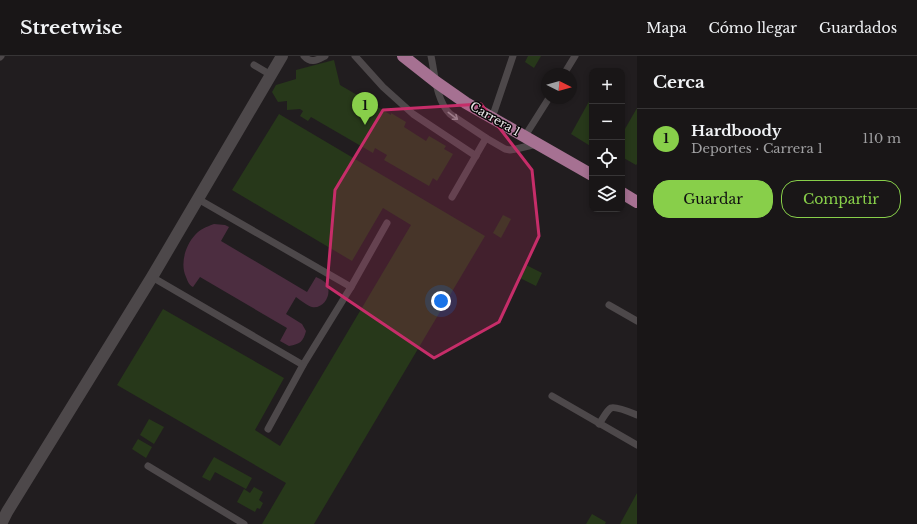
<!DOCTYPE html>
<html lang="es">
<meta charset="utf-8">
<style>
:root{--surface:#191617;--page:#221f20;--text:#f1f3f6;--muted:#9f9fa1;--line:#373536;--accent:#88cf4a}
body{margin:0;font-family:"Libre Baskerville",serif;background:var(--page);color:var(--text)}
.controls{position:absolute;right:12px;top:12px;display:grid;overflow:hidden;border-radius:8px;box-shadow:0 2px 6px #0003}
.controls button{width:36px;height:36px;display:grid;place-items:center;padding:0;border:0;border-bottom:1px solid var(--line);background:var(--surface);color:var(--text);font:20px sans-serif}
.compass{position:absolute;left:541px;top:12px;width:36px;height:36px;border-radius:50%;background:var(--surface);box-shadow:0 2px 6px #0003;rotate:95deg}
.you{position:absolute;left:441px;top:245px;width:14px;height:14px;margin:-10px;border:3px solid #fff;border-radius:50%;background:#1a73e8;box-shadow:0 0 0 6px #1a73e833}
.badge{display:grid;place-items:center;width:26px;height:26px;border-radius:50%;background:var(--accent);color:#111;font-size:13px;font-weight:700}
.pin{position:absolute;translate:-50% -33px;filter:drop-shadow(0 1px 2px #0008)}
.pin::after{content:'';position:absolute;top:21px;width:14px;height:12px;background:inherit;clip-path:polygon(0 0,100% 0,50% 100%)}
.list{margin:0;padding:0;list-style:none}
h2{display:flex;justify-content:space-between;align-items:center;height:52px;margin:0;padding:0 16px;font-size:17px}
h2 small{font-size:13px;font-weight:400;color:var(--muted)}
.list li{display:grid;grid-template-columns:26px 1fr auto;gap:12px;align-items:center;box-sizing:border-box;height:60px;padding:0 16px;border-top:1px solid var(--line)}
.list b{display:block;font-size:15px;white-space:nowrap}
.list p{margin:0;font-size:13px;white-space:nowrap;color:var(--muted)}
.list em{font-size:13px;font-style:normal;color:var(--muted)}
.actions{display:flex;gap:8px;padding:12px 16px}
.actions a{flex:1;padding:9px 0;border:1px solid var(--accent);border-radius:16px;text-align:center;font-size:14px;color:var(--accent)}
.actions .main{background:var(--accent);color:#111}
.icon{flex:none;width:22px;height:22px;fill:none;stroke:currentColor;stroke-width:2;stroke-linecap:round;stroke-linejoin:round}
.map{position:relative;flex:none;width:637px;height:468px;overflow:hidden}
header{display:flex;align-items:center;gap:24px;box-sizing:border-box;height:56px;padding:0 20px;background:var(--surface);border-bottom:1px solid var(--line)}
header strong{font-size:19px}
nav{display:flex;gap:22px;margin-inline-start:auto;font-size:14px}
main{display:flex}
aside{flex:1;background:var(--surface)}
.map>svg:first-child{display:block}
.green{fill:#4c2d40}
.building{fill:#27381a}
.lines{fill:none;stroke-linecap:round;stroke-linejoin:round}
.lane{stroke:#4d484a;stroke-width:7}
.street{stroke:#4d484a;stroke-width:12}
.primary{stroke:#a67192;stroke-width:12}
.oneway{stroke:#938f91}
.marked{fill:#c62d69;fill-opacity:0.2;stroke:#c62d69;stroke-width:3;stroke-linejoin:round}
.labels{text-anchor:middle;stroke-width:3;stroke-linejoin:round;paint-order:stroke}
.street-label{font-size:12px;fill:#e9e6e8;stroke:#090808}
</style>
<header>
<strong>Streetwise</strong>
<nav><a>Mapa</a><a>Cómo llegar</a><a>Guardados</a></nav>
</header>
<main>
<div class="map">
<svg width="637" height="468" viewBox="0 0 637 468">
<rect width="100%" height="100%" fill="#211d1f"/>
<!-- green -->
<path class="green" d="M214,168L225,169L229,171L221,185L307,236L316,221C320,223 325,225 327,229C332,238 324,253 312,251C308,250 300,244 296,241L286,258L302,268L306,275C303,286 300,288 289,290L280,285L287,272L200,221L193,231C189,229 188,226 186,221C180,208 185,190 195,179C200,173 206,171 214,168Z"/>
<!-- building -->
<g class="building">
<polygon points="528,0 541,0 534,12 525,6"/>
<polygon points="334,4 340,29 391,59 391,57 406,66 404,71 426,85 429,80 446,90 444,93 453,98 437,125 433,122 429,130 384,104 387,99 375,92 373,97 311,61 308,65 300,60 303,55 300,53 287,54 287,45 278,46 272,36 276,29 296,23 296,14"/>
<polygon points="592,40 592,91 571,78"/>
<polygon points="637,52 637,108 636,109 622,101 622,78"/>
<polygon points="279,58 485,180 314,468 262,468 286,427 117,329 163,253 284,322 255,374 280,390 411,169 383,152 352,205 232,134"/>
<polygon points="503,159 511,163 501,182 493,177"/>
<polygon points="526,209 542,217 536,230 520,222"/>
<polygon points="149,363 164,371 154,388 140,379"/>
<polygon points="138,383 152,391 146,402 132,393"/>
<polygon points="214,401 252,422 246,433 215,416 210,425 202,421"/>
<polygon points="254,431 263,436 259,444 263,447 260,453 257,452 255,456 237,446 244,433 250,437"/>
<polygon points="637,437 637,468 620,468"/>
<polygon points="592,458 606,466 605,468 586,468"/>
</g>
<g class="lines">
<!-- lane -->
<g class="lane">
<path d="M304,0C311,8 317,4 325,0"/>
<polyline points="355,0 383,31 413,58 476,100"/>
<path d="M431,0C435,18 436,44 450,58L486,82L505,93L510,94L516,93L537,88"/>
<polyline points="0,1 1,0"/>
<polyline points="254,9 271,19"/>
<polyline points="564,18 575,0"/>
<polyline points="492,62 513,0"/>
<polyline points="525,80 549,42"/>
<polyline points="452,141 486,82"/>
<polyline points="152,221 303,309 351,231 198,143"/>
<polyline points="351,231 387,167"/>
<polyline points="609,249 637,265"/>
<polyline points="552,340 637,389"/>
<path d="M599,368C602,364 607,354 611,352C616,350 632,357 637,359"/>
<polyline points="268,373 303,309"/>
<polyline points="148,410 244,468"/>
</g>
<!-- street -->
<polyline class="street" points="1,468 7,456 152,221 282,0"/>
<!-- primary -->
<g class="primary">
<polyline points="403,0 436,26 466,47 592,119"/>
<polyline points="622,137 637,146"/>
</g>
</g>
<!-- one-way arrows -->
<defs><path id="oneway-shaft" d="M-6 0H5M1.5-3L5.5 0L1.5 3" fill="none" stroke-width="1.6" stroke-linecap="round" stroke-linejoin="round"/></defs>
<use class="oneway" href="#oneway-shaft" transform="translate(453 60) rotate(37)"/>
<!-- marked area -->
<path class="marked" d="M481,48L532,114L539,180L499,266L434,302L327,230L335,134L383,54Z"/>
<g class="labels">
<!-- street labels -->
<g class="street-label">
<text transform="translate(495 63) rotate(30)" y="4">Carrera 1</text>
</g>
</g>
</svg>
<div class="controls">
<button>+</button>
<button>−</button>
<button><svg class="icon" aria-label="locate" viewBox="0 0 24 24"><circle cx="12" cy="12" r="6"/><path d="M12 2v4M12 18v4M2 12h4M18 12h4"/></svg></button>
<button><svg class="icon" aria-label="layers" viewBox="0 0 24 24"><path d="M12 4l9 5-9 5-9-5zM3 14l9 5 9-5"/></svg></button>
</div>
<svg class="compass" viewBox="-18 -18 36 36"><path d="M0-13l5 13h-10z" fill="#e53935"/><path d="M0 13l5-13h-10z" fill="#9f9fa1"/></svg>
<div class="you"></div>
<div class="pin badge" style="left:365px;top:69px">1</div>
</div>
<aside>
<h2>Cerca<small></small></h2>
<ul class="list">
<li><span class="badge">1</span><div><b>Hardboody</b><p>Deportes · Carrera 1</p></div><em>110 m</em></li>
</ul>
<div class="actions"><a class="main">Guardar</a><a>Compartir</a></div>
</aside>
</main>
